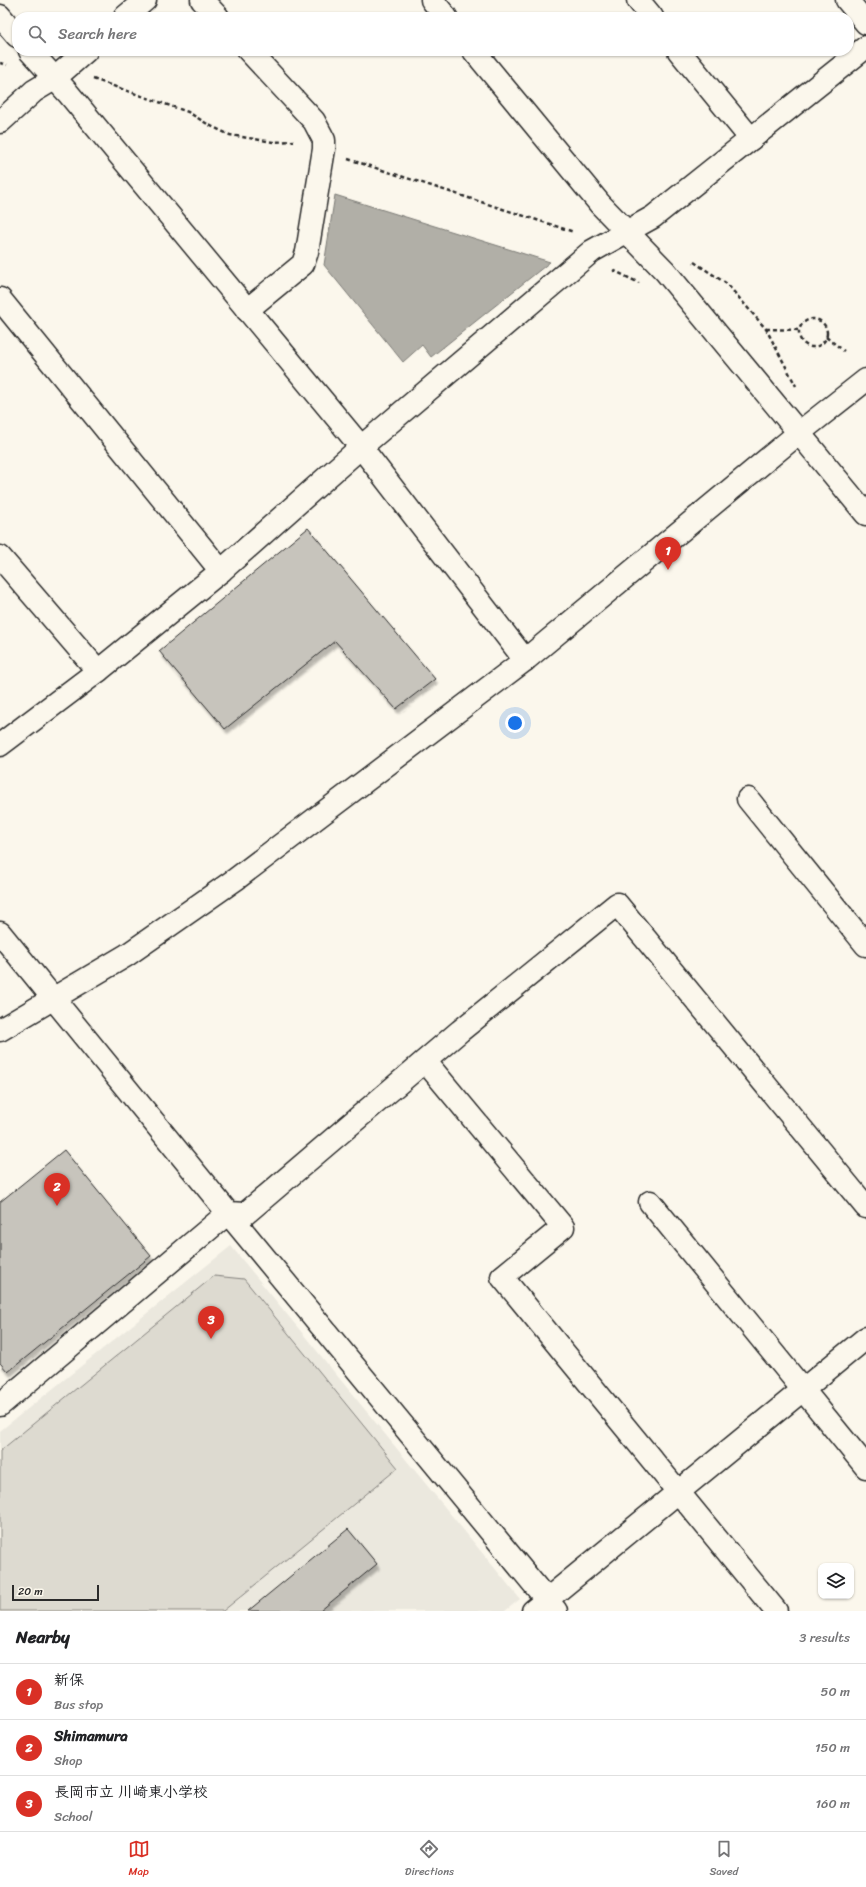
<!DOCTYPE html>
<meta charset="utf-8">
<style>
:root{--surface:#fff;--page:#f2f2f2;--text:#202124;--muted:#757577;--line:#e0e0e0;--accent:#d93025}
body{margin:0;font-family:Sriracha,"Klee One",sans-serif;background:var(--page);color:var(--text)}
.controls{position:absolute;right:12px;bottom:12px;display:grid;overflow:hidden;border-radius:8px;box-shadow:0 1px 3px #0004}
.controls button{width:36px;height:36px;display:grid;place-items:center;padding:0;border:0;border-bottom:1px solid var(--line);background:var(--surface);color:var(--text);font:20px sans-serif}
.scale{position:absolute;left:12px;bottom:10px;width:87px;box-sizing:border-box;padding-left:4px;border:2px solid #2b2b2b;border-top:0;font-size:11px;line-height:14px;white-space:nowrap;color:#2b2b2b;-webkit-text-stroke:3px #fbf7ec;paint-order:stroke}
.you{position:absolute;left:515px;top:723px;width:14px;height:14px;margin:-10px;border:3px solid #fff;border-radius:50%;background:#1a73e8;box-shadow:0 0 0 6px #1a73e833}
.badge{display:grid;place-items:center;width:26px;height:26px;border-radius:50%;background:var(--accent);color:#fff;font-size:13px;font-weight:700}
.pin{position:absolute;translate:-50% -33px;filter:drop-shadow(0 1px 2px #0008)}
.pin::after{content:'';position:absolute;top:21px;width:14px;height:12px;background:inherit;clip-path:polygon(0 0,100% 0,50% 100%)}
.list{margin:0;padding:0;list-style:none}
h2{display:flex;justify-content:space-between;align-items:center;height:52px;margin:0;padding:0 16px;font-size:17px}
h2 small{font-size:13px;font-weight:400;color:var(--muted)}
.list li{display:grid;grid-template-columns:26px 1fr auto;gap:12px;align-items:center;box-sizing:border-box;height:56px;padding:0 16px;border-top:1px solid var(--line)}
.list b{display:block;font-size:15px;white-space:nowrap}
.list p{margin:0;font-size:13px;white-space:nowrap;color:var(--muted)}
.list em{font-size:13px;font-style:normal;color:var(--muted)}
.icon{flex:none;width:22px;height:22px;fill:none;stroke:currentColor;stroke-width:2;stroke-linecap:round;stroke-linejoin:round}
.map{position:relative;flex:none;width:866px;height:1611px;overflow:hidden}
.search{position:absolute;background:var(--surface);box-shadow:0 1px 3px #0004;left:12px;right:12px;top:12px;height:44px;display:flex;align-items:center;gap:10px;box-sizing:border-box;padding:0 14px;border-radius:16px;color:var(--muted);font-size:15px}
.sheet{height:220px;background:var(--surface)}
nav{display:flex;justify-content:space-around;align-items:center;box-sizing:border-box;height:56px;border-top:1px solid var(--line);background:var(--surface);font-size:11px;color:var(--muted)}
nav a{display:grid;justify-items:center;gap:2px}
nav .on{color:var(--accent)}
.map>svg:first-child{display:block}
.built{fill:#ebe8de}
.green{fill:#dddad0;stroke:#84827e}
.water{fill:#b1afa7;stroke:#7b7a75}
.building{fill:#c7c4bc;stroke:#2b2b2b;filter:url(#shadow)}
.lines{fill:none;stroke-linecap:round;stroke-linejoin:round}
.minor-casing{stroke:#2b2b2b;stroke-width:25}
.path{stroke:#2b2b2b;stroke-width:2.5;stroke-dasharray:4 3;stroke-linecap:butt}
.minor{stroke:#fbf7ec;stroke-width:22}
</style>
<div class="map">
<svg width="866" height="1611" viewBox="0 0 866 1611">
<defs>
<filter id="shadow"><feDropShadow dx="2.5" dy="4.5" stdDeviation="1" flood-color="#0004"/></filter>
</defs>
<rect width="100%" height="100%" fill="#fbf7ec"/>
<filter id="ink" filterUnits="userSpaceOnUse"><feTurbulence type="fractalNoise" baseFrequency=".025" numOctaves="2"/><feDisplacementMap in="SourceGraphic" scale="8" xChannelSelector="R" yChannelSelector="G"/><feConvolveMatrix kernelMatrix="1 2 1 2 8 2 1 2 1" color-interpolation-filters="sRGB"/></filter>
<g filter="url(#ink)">
<!-- built -->
<polygon class="built" points="231,1246 520,1599 505,1611 0,1611 0,1431"/>
<!-- green -->
<polygon class="green" points="214,1276 244,1279 398,1468 223,1611 0,1611 0,1451"/>
<!-- water -->
<polygon class="water" points="335,195 550,262 431,357 422,345 403,362 324,265"/>
<!-- building -->
<g class="building">
<polygon points="308,528 435,679 396,709 335,641 225,729 159,651"/>
<polygon points="64,1150 151,1256 8,1372 0,1363 0,1202"/>
<polygon points="348,1529 377,1564 320,1611 248,1611"/>
</g>
<g class="lines">
<!-- minor casing -->
<g class="minor-casing">
<g id="minor">
<polyline points="202,0 218,17"/>
<polyline points="432,0 446,17"/>
<polyline points="638,0 652,17"/>
<polyline points="847,0 866,23"/>
<polyline points="0,16 17,36"/>
<polyline points="125,17 145,0"/>
<polyline points="30,51 68,93 361,447 525,660"/>
<polyline points="474,51 600,204 665,271 866,514"/>
<polyline points="679,51 751,139"/>
<polyline points="0,122 34,91 54,79 86,51"/>
<polyline points="0,299 221,571"/>
<polyline points="247,310 303,264 307,252 324,149 324,140 314,121 249,51"/>
<polyline points="0,557 98,671"/>
<polyline points="0,745 98,671 221,571 361,447 592,251 653,217 866,47"/>
<polyline points="748,799 866,945"/>
<polyline points="0,933 228,1213 556,1611"/>
<polyline points="0,1030 127,955 236,879 525,660 800,432 866,380"/>
<polyline points="425,1061 563,1227 502,1277 776,1611"/>
<polyline points="650,1202 866,1467"/>
<polyline points="0,1405 228,1213 245,1214 460,1031 617,904 866,1207"/>
<polyline points="533,1611 866,1338"/>
</g>
</g>
<!-- path -->
<g class="path">
<polyline points="0,63 7,65"/>
<polyline points="93,79 188,112 209,125 230,135 273,142 294,141"/>
<polyline points="348,159 574,232"/>
<polyline points="694,262 727,284 766,329 796,386"/>
<polyline points="613,270 639,283"/>
<circle cx="813" cy="333" r="14"/>
<polyline points="766,329 799,330"/>
<polyline points="826,337 844,351"/>
</g>
<!-- minor -->
<use href="#minor" class="minor"/>
</g>
</g>
</svg>
<div class="controls">
<button><svg class="icon" aria-label="layers" viewBox="0 0 24 24"><path d="M12 4l9 5-9 5-9-5zM3 14l9 5 9-5"/></svg></button>
</div>
<div class="scale">20 m</div>
<div class="you"></div>
<div class="pin badge" style="left:668px;top:570px">1</div>
<div class="pin badge" style="left:57px;top:1206px">2</div>
<div class="pin badge" style="left:211px;top:1339px">3</div>
<div class="search"><svg class="icon" aria-label="search" viewBox="0 0 24 24"><circle cx="10" cy="10" r="6"/><path d="M15 15l6 6"/></svg>Search here</div>
</div>
<section class="sheet">
<h2>Nearby<small>3 results</small></h2>
<ul class="list">
<li><span class="badge">1</span><div><b>新保</b><p>Bus stop</p></div><em>50 m</em></li>
<li><span class="badge">2</span><div><b>Shimamura</b><p>Shop</p></div><em>150 m</em></li>
<li><span class="badge">3</span><div><b>長岡市立 川崎東小学校</b><p>School</p></div><em>160 m</em></li>
</ul>
</section>
<nav>
<a class="on"><svg class="icon" aria-label="map" viewBox="0 0 24 24"><path d="M3 6l6-2 6 2 6-2v14l-6 2-6-2-6 2zM9 4v14M15 6v14"/></svg>Map</a>
<a><svg class="icon" aria-label="directions" viewBox="0 0 24 24"><path d="M12 3l9 9-9 9-9-9zM9 14v-3h6M13 9l2 2-2 2"/></svg>Directions</a>
<a><svg class="icon" aria-label="saved" viewBox="0 0 24 24"><path d="M7 4h10v16l-5-4-5 4z"/></svg>Saved</a>
</nav>
